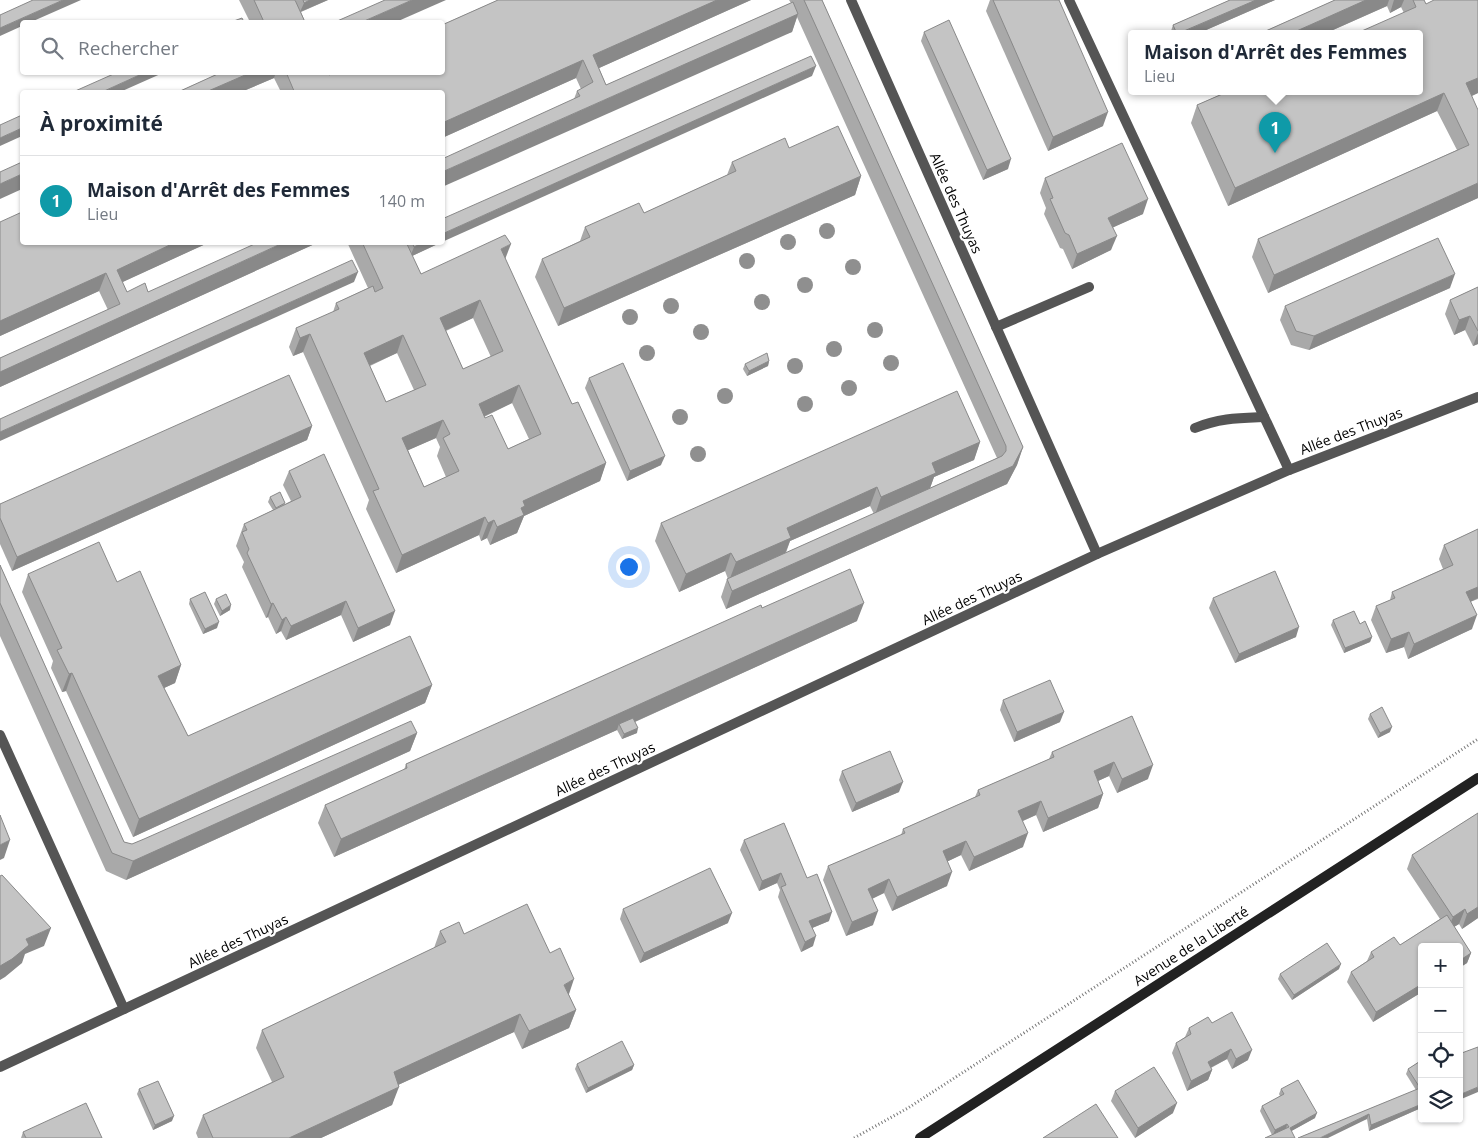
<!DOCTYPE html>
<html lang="fr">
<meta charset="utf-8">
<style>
:root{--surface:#fff;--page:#f2f2f3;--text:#1f2937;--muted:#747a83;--line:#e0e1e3;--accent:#ea580c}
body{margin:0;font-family:"Open Sans",sans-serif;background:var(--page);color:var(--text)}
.controls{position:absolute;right:15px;bottom:15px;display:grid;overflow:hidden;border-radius:5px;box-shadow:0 1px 4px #0004}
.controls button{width:45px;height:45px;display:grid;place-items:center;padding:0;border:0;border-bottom:1px solid var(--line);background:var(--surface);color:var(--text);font:25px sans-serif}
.you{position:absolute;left:628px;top:566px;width:18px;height:18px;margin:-12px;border:4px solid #fff;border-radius:50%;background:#1a73e8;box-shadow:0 0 0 8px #1a73e833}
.badge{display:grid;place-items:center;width:32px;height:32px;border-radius:50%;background:var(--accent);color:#fff;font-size:16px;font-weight:700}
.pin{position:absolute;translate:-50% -41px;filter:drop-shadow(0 1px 2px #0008)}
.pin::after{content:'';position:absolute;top:26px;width:18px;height:15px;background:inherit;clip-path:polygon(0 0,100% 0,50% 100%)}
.popup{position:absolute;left:1128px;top:30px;width:295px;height:65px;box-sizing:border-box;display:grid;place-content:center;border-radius:5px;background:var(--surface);filter:drop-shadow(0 1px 4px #0005);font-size:16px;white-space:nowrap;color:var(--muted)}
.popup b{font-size:19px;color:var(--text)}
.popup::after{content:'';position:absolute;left:50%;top:100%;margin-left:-10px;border:10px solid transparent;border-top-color:var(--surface)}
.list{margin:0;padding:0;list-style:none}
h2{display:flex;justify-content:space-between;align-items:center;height:65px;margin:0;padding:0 20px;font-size:21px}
h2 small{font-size:16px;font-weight:400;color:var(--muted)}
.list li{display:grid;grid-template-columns:32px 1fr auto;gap:15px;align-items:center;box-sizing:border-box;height:90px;padding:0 20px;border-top:1px solid var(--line)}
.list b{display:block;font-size:19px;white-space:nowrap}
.list p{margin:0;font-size:16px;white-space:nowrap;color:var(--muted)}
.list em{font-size:16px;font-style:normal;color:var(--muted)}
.icon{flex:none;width:28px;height:28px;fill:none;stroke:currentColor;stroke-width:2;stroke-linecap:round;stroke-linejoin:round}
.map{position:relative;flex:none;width:1478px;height:1138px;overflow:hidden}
.search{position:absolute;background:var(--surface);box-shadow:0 1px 4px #0004;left:20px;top:20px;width:425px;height:55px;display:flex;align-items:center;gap:12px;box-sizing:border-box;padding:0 18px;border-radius:5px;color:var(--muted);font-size:19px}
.panel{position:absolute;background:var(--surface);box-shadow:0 1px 4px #0004;left:20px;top:90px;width:425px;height:155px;border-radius:5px}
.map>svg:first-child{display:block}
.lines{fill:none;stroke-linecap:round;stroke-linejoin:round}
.path{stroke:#777;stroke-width:3;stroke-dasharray:1 2.5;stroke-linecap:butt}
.lane{stroke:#555;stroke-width:10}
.secondary{stroke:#222;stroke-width:10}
.tree{fill:#8f8f8f}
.wall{fill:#a9a9a9;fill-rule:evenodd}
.shaded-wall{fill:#898989}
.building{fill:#c4c4c4;stroke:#898989;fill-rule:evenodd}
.labels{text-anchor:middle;stroke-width:4.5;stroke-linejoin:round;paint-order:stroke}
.street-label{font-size:14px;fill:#000;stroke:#fff}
</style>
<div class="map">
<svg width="1478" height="1138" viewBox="0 0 1478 1138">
<rect width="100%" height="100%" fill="#fff"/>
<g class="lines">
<!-- path -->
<polyline class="path" points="854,1138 908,1108 1478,739"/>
<!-- lane -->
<g class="lane">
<polyline points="851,0 1097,554"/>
<polyline points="1069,0 1289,470"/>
<polyline points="996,327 1089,287"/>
<path d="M1195,428C1219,418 1239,418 1264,417"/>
<polyline points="0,735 124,1009"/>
<polyline points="0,1067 1097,554 1289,470 1478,397"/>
</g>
<!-- secondary -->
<polyline class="secondary" points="920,1138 1478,778"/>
</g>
<!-- trees -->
<g class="tree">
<circle cx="827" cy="231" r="8"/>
<circle cx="788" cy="242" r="8"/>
<circle cx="747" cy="261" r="8"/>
<circle cx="853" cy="267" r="8"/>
<circle cx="805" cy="285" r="8"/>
<circle cx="762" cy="302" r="8"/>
<circle cx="671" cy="306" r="8"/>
<circle cx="630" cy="317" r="8"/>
<circle cx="875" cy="330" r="8"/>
<circle cx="701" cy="332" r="8"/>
<circle cx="834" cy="349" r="8"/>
<circle cx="647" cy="353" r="8"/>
<circle cx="891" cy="363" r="8"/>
<circle cx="795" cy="366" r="8"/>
<circle cx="849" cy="388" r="8"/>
<circle cx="725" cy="396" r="8"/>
<circle cx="805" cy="404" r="8"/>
<circle cx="680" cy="417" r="8"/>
<circle cx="698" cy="454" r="8"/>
</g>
<!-- wall -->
<g class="wall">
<polygon points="239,0 295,0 296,1 296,0 328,0 301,12 305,22 250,22"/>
<path d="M498,0H751L599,68L606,85L791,3L789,0H822L1023,447L1017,465L1007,484L726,609L721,597L727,579H728L725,571L679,592L655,541L661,523L980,442L974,460L934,477L930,488L997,458L797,17L792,32L574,99L577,91L581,89L576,78L442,138V92H281L274,78L241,92H178L222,72H328L329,75ZM870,506L874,514L786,553L790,541Z"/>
<polygon points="990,0 1059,0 1103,126 1048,151 986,11"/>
<polygon points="1230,0 1275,0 1197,34 1170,34 1173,25"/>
<polygon points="1335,0 1424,0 1426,4 1478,0 1478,93 1472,96 1478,198 1268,293 1252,257 1258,239 1457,150 1437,111 1228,206 1191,123 1197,105 1404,13 1401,7 1390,13 1387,6 1324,34 1259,34"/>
<polygon points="924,32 1008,169 983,180 921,41"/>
<polygon points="789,148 861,176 855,195 558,326 535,277 542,259 580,241 585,227 644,213 727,175 732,162"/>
<polygon points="1045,178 1143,214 1113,227 1111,250 1072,269 1063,249 1060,248 1044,214 1046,208 1040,193"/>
<polygon points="0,222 210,242 122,282 127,292 148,292 319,242 0,387 0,358 108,310 99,291 0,336"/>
<path d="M347,242H442L412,256L421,274L505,259L572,404L606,463L600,481L524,516L517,533L490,545L487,538L481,541L479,535L396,573L366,509L369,500L303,352L293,356L289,347L296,328L333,312L336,303L368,288ZM473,318L491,357L463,369L446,331ZM397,353L414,390L386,402L370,366ZM512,403L529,439L508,449L484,417ZM436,438L440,447L437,456L446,477L424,487L408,450Z"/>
<polygon points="1478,287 1478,344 1473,346 1465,330 1454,335 1445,314 1450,300"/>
<polygon points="1450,288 1309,350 1291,345 1280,320 1285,306"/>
<polygon points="769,361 768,366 747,376 743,369 745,364"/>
<polygon points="589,378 661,465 627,481 585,388"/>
<polygon points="312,426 307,440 12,571 0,544 0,504"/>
<polygon points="289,471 390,625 353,642 341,615 286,640 281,631 276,634 268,617 266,618 242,567 244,562 236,546 244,524 273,510 268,502 270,497 285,504 291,501 283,485"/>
<polygon points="1478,529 1478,599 1470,602 1472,629 1408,659 1404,647 1386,653 1371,620 1376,606 1390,600 1392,592 1443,569 1439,559 1444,545"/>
<polygon points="0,565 124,842 132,844 417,733 410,751 126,880 106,871 0,636"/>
<polygon points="28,574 117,582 181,665 175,683 164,688 188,736 432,685 425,703 133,837 66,691 62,692 51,668 53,661 22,592"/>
<polygon points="1213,598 1296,637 1235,663 1209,608"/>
<polygon points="190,599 217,628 203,634 189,604"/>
<polygon points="216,599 230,610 220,616 214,604"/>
<polygon points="762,608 857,621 635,722 637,733 622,739 617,730 334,857 318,823 325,805 404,770 406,764"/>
<polygon points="1333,620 1360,624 1372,637 1370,642 1344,653 1331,625"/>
<polygon points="1003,700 1060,722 1014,742 1000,710"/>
<polygon points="1370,714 1390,732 1378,738 1368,719"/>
<polygon points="1132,716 1148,779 1117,793 1109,776 1098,781 1103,794 1098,808 1043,832 1036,815 1023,821 1023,847 969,871 961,855 948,861 947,886 892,911 884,893 872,899 873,925 846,936 823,880 828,866 901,835 903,829 975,797 978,790 1049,759 1052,752"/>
<polygon points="842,771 899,792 852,812 839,780"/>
<polygon points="1478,813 1478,918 1462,929 1459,924 1454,927 1471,953 1467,963 1459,968 1459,947 1422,947 1422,992 1373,1022 1347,982 1351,972 1367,961 1371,952 1400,945 1440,919 1407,869 1412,855"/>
<polygon points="744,840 807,878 829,921 812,928 813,946 801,952 778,897 780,890 777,883 759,891 740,850"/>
<polygon points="623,909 728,923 640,963 620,919"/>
<polygon points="440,931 464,934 569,995 576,1010 569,1028 522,1049 514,1032 398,1085 392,1105 321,1138 198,1138 196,1133 203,1115 272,1082 256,1048 262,1030 434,948"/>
<polygon points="1339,969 1292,1000 1278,979 1280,974"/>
<polygon points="1212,1023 1248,1060 1232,1069 1227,1059 1211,1068 1212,1070 1208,1080 1187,1091 1172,1053 1176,1043 1185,1037 1189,1028"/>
<polygon points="1422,1060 1421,1092 1422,1096 1421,1108 1369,1131 1367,1119 1298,1138 1416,1090 1406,1074 1408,1069"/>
<polygon points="577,1064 634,1065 632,1070 586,1093 575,1069"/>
<polygon points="139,1089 172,1121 153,1130 137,1094"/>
<polygon points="1281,1089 1315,1118 1291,1131 1272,1135 1260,1111 1262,1106 1280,1096 1279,1094"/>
<polygon points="1115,1091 1173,1113 1135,1138 1111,1101"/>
<polygon points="23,1132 102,1138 21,1138"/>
</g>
<!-- shaded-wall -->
<g class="shaded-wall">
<polygon points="63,0 81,0 31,22 22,22 22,26 0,36 0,28"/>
<polygon points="310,0 328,0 300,12 304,3"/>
<polygon points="412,0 446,0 396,22 362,22"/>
<polygon points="717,0 751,0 588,73 593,55"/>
<polygon points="1256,0 1275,0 1197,34 1178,34"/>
<polygon points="1366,0 1389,0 1387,6 1324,34 1290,34"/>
<polygon points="1394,0 1404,0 1401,7 1390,13"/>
<polygon points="798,14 792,32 442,187 442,172"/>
<polygon points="583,60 576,78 442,138 442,123"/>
<polygon points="816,66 812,76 442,242 442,234"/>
<polygon points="146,72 165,72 120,92 102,92"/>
<polygon points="252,72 276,72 274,78 241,92 206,92"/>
<polygon points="1478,78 1478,93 1460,101 1466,83"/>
<polygon points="1444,93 1437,111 1228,206 1235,188"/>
<polygon points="1108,112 1103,126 1048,151 1053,137"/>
<polygon points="22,128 22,136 0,146 0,138"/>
<polygon points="1011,159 1008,169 983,180 987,170"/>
<polygon points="22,174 22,189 0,199 0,184"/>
<polygon points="861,176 855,195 558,326 564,308"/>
<polygon points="1478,183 1478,198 1268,293 1274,275"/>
<polygon points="1148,199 1143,214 1103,232 1108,218"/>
<polygon points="1117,236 1111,250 1072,269 1077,254"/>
<polygon points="176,242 210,242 112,287 117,270"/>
<polygon points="285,242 319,242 0,387 0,372"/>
<polygon points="424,242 442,242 410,257 414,247"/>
<polygon points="511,244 504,262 501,249"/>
<polygon points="358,272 354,282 0,441 0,432"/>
<polygon points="106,273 99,291 0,336 0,321"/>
<polygon points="1455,274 1450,288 1309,350 1314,336"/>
<polygon points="480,300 473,318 433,336 440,318"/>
<polygon points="1470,316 1465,330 1454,335 1459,320"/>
<polygon points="1478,333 1478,344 1473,346"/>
<polygon points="310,334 303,352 293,356 300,338"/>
<polygon points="403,335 397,353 357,371 364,353"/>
<polygon points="769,361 768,366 747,376 749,371"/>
<polygon points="519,385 512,403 472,422 479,404"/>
<polygon points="443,420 436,438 395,456 402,438"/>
<polygon points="312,426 307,440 12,571 17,557"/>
<polygon points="980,442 974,460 934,477 929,491 875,515 881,497 932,463"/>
<polygon points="1023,447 1017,465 1007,484 726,609 732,591"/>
<polygon points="665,456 661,465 627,481 630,471"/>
<polygon points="606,463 600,481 524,516 517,533 490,545 497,527 523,501"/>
<polygon points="877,487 870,506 790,541 784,556 729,581 736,562 787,528"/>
<polygon points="485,517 479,535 396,573 402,555"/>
<polygon points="494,520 487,538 481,541 488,523"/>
<polygon points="731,553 725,571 679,592 686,574"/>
<polygon points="1478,587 1478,598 1460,607 1466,592"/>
<polygon points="346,601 341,615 286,640 291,626"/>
<polygon points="273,603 268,617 266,618 271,604"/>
<polygon points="864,603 857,621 621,728 619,724 617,730 334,857 341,839"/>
<polygon points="231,605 230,610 220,616 222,611"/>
<polygon points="395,611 390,625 353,642 358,628"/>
<polygon points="1477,615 1472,629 1408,659 1414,644"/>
<polygon points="286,617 281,631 276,634 282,620"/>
<polygon points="219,622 217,628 203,634 205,629"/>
<polygon points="1299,627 1296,637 1235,663 1239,654"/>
<polygon points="1409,632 1404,647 1386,653 1391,639"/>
<polygon points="1372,637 1370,642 1344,653 1345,648"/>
<polygon points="181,665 175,683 151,694 158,676"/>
<polygon points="72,673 66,691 62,692 69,674"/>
<polygon points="432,685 425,703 133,837 139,819"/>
<polygon points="1064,712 1060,722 1014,742 1017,732"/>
<polygon points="1392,727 1390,732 1378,738 1380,733"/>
<polygon points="638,728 637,733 622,739 624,734"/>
<polygon points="417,733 410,751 126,880 133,861"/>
<polygon points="1114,762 1109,776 1089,785 1094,771"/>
<polygon points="1153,765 1148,779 1117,793 1122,779"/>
<polygon points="903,782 899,792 852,812 856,803"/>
<polygon points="1103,794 1098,808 1043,832 1048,818"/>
<polygon points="1041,801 1036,815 1013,825 1018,811"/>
<polygon points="1028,833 1023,847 969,871 974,857"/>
<polygon points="10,840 4,858 0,860 0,845"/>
<polygon points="966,841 961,855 938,866 943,851"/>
<polygon points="952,872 947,886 892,911 897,897"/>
<polygon points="781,873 777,883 759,891 762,881"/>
<polygon points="889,879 884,893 863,903 868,889"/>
<polygon points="1478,907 1478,918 1462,929 1467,914"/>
<polygon points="1465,909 1459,924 1447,931 1453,917"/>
<polygon points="878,911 873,925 846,936 852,922"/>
<polygon points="832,912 829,921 805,931 809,921"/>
<polygon points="732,913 728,923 640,963 644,953"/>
<polygon points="51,928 44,946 25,954 22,963 5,977 0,980 0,966 26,939"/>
<polygon points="816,936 813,946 801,952 805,942"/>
<polygon points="1471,953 1467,963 1459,968 1459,961"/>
<polygon points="1341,964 1339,969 1292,1000 1294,995"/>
<polygon points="574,979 568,997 564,985"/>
<polygon points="1422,984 1422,992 1373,1022 1376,1012"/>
<polygon points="576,1010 569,1028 522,1049 529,1031"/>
<polygon points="520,1014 514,1032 387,1090 394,1072"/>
<polygon points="1231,1049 1227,1059 1204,1071 1208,1062"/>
<polygon points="1252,1050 1248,1060 1232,1069 1236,1059"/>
<polygon points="634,1065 632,1070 586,1093 588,1088"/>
<polygon points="1212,1070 1208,1080 1187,1091 1191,1081"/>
<polygon points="399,1087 392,1105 321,1138 289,1138"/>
<polygon points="1478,1087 1478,1092 1459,1100 1459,1095"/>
<polygon points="1177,1103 1173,1113 1135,1138 1138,1128"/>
<polygon points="1422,1104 1421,1108 1369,1131 1371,1125"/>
<polygon points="1317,1113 1315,1118 1288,1133 1290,1128"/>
<polygon points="1369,1114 1367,1119 1328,1138 1320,1138"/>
<polygon points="174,1116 172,1121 153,1130 155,1125"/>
<polygon points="1287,1124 1286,1129 1273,1135 1275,1130"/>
</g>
<!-- building -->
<g class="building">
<polygon points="33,0 63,0 0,28 0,15"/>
<polygon points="254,0 295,0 305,22 264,22"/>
<polygon points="303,0 310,0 304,3"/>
<polygon points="385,0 412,0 362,22 335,22"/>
<polygon points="498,0 717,0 593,55 606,85 793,2 798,14 442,172 442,159 580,96 577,91 593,82 583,60 442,123 442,92 291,92 294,91 286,72 328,72 329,75 335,72 442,72 442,25"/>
<polygon points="804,0 822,0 1023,447 1013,466 732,591 727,579 1002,456 1006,451 1006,446"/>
<polygon points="993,0 1059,0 1108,112 1053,137"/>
<polygon points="1230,0 1256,0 1177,34 1173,25"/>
<polygon points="1335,0 1366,0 1290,34 1259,34"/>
<polygon points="1413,0 1424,0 1426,4 1434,0 1478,0 1478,78 1466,83 1478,110 1478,183 1274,275 1258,239 1469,145 1444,93 1235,188 1197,105 1227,92 1419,92 1419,34 1355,34 1416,7"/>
<polygon points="242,18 244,22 231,22"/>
<polygon points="949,20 1011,159 987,170 924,32"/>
<polygon points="811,56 816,66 442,234 442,219"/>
<polygon points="118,72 146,72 102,92 73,92"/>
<polygon points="222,72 252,72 206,92 178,92"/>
<polygon points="22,115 22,128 0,138 0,125"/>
<polygon points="838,126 861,176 564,308 542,259 590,237 585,227 639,203 644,213 736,171 732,162 785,138 789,148"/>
<polygon points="1122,143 1148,199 1108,218 1117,236 1077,254 1069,235 1065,233 1050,199 1053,198 1045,178"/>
<polygon points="22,162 22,174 0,184 0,172"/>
<polygon points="22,212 22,242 176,242 117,270 127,292 145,283 148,292 259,242 285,242 0,372 0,358 120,304 106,273 0,321 0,222"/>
<path d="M505,235L511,244L501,249L572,404L578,402L606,463L523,501L525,506L521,508L524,515L497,527L494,520L488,523L485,517L402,555L373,491L379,489L310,334L300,338L296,328L339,309L336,303L373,286L375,292L383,288L362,242H406L421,274ZM480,300L503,351L463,369L440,318ZM403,335L426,385L386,402L364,353ZM519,385L541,434L508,449L492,415L485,418L479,404ZM443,420L450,434L443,438L459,471L424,487L402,438Z"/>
<polygon points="1438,238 1455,274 1314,336 1296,331 1285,306"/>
<polygon points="412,242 424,242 414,247"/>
<polygon points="352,260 358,272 0,432 0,419"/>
<polygon points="1478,287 1478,331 1470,316 1459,320 1450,300"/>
<polygon points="767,353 769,361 749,371 745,364"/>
<polygon points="623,363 665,456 630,471 589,378"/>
<polygon points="289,375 312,426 17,557 0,518 0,504"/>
<polygon points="957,391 980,442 932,463 936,473 881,497 877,487 787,528 791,538 736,562 731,553 686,574 661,523"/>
<polygon points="324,454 395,611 358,628 346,601 291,626 286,617 282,620 273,603 271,604 247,553 249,549 242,532 247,530 244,524 301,497 289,471"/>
<polygon points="280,492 285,503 276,508 270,497"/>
<polygon points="1478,529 1478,587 1466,592 1477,615 1414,644 1409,632 1391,639 1376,606 1395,598 1392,592 1453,565 1444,545"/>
<polygon points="99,542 117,582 140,571 181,665 158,676 188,736 410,636 432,685 139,819 72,673 69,674 57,650 62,648 28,574"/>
<polygon points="0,565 124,842 132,844 144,839 411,721 417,733 133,861 112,853 0,603"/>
<polygon points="850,569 864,603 341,839 325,805 407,768 406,764 761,605 762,608"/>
<polygon points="1275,571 1299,627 1239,654 1213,598"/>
<polygon points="205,592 219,622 205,629 190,599"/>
<polygon points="226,594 231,605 222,611 216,599"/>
<polygon points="1354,611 1360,624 1365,621 1372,637 1345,648 1333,620"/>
<polygon points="1050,680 1064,712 1017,732 1003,700"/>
<polygon points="1382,707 1392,727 1380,733 1370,714"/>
<polygon points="1132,716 1153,765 1122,779 1114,762 1094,771 1103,794 1048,818 1041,801 1018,811 1028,833 974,857 966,841 943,851 952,872 897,897 889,879 868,889 878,911 852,922 828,866 905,833 903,829 980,795 978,790 1054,757 1052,752"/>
<polygon points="633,718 638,728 624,734 619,724"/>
<polygon points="890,751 903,782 856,803 842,771"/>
<polygon points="1478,813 1478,907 1467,914 1465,909 1453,917 1412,855"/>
<polygon points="0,815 10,840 0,845"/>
<polygon points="784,823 807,878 817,874 832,912 809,921 816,936 805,942 781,887 786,885 781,873 762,881 744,840"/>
<polygon points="710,868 732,913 644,953 623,909"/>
<polygon points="2,875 51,928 26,939 29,945 12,959 0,966 0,876"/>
<polygon points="527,904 550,953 560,948 574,979 564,985 576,1010 529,1031 520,1014 394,1072 399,1087 289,1138 213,1138 203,1115 284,1077 262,1030 446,942 440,931 459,922 464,934"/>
<polygon points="1447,915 1471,953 1459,961 1459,947 1422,947 1422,984 1376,1012 1351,972 1374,957 1371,952 1394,937 1400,945"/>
<polygon points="1327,943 1341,964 1294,995 1280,974"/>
<polygon points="1232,1012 1252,1050 1236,1059 1231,1049 1208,1062 1212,1070 1191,1081 1176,1043 1191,1034 1189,1028 1208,1017 1212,1023"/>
<polygon points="622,1041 634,1065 588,1088 577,1064"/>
<polygon points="1478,1047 1478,1087 1459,1095 1459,1054"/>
<polygon points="1422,1060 1422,1087 1420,1088 1422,1096 1422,1104 1371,1125 1369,1114 1320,1138 1298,1138 1420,1088 1408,1069"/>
<polygon points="1154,1067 1177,1103 1138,1128 1115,1091"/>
<polygon points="1298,1080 1317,1113 1290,1128 1295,1138 1265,1138 1289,1127 1287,1124 1275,1130 1262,1106 1284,1094 1281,1089"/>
<polygon points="158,1081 174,1116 155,1125 139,1089"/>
<polygon points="86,1103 102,1138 26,1138 23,1132"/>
<polygon points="1096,1104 1118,1138 1043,1138"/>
</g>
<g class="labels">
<!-- street labels -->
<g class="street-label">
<text transform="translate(956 203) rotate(66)" y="5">Allée des Thuyas</text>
<text transform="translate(1351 431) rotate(-21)" y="5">Allée des Thuyas</text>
<text transform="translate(972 598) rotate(-25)" y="5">Allée des Thuyas</text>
<text transform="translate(605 769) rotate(-25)" y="5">Allée des Thuyas</text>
<text transform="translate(238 941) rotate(-25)" y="5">Allée des Thuyas</text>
<text transform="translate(1191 946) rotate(-33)" y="5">Avenue de la Liberté</text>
</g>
</g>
</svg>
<div class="controls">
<button>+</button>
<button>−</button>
<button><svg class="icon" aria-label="locate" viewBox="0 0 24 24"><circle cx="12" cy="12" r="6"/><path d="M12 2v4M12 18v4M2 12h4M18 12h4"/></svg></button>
<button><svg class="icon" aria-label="layers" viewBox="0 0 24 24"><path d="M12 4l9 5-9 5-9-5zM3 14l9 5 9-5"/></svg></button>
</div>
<div class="you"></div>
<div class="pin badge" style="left:1275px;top:153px;background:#0f9aa8">1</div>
<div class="popup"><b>Maison d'Arrêt des Femmes</b>Lieu</div>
<div class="search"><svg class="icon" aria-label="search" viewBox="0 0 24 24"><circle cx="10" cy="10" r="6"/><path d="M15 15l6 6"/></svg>Rechercher</div>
<section class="panel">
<h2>À proximité<small></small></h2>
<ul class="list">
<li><span class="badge" style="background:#0f9aa8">1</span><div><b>Maison d'Arrêt des Femmes</b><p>Lieu</p></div><em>140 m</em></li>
</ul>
</section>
</div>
